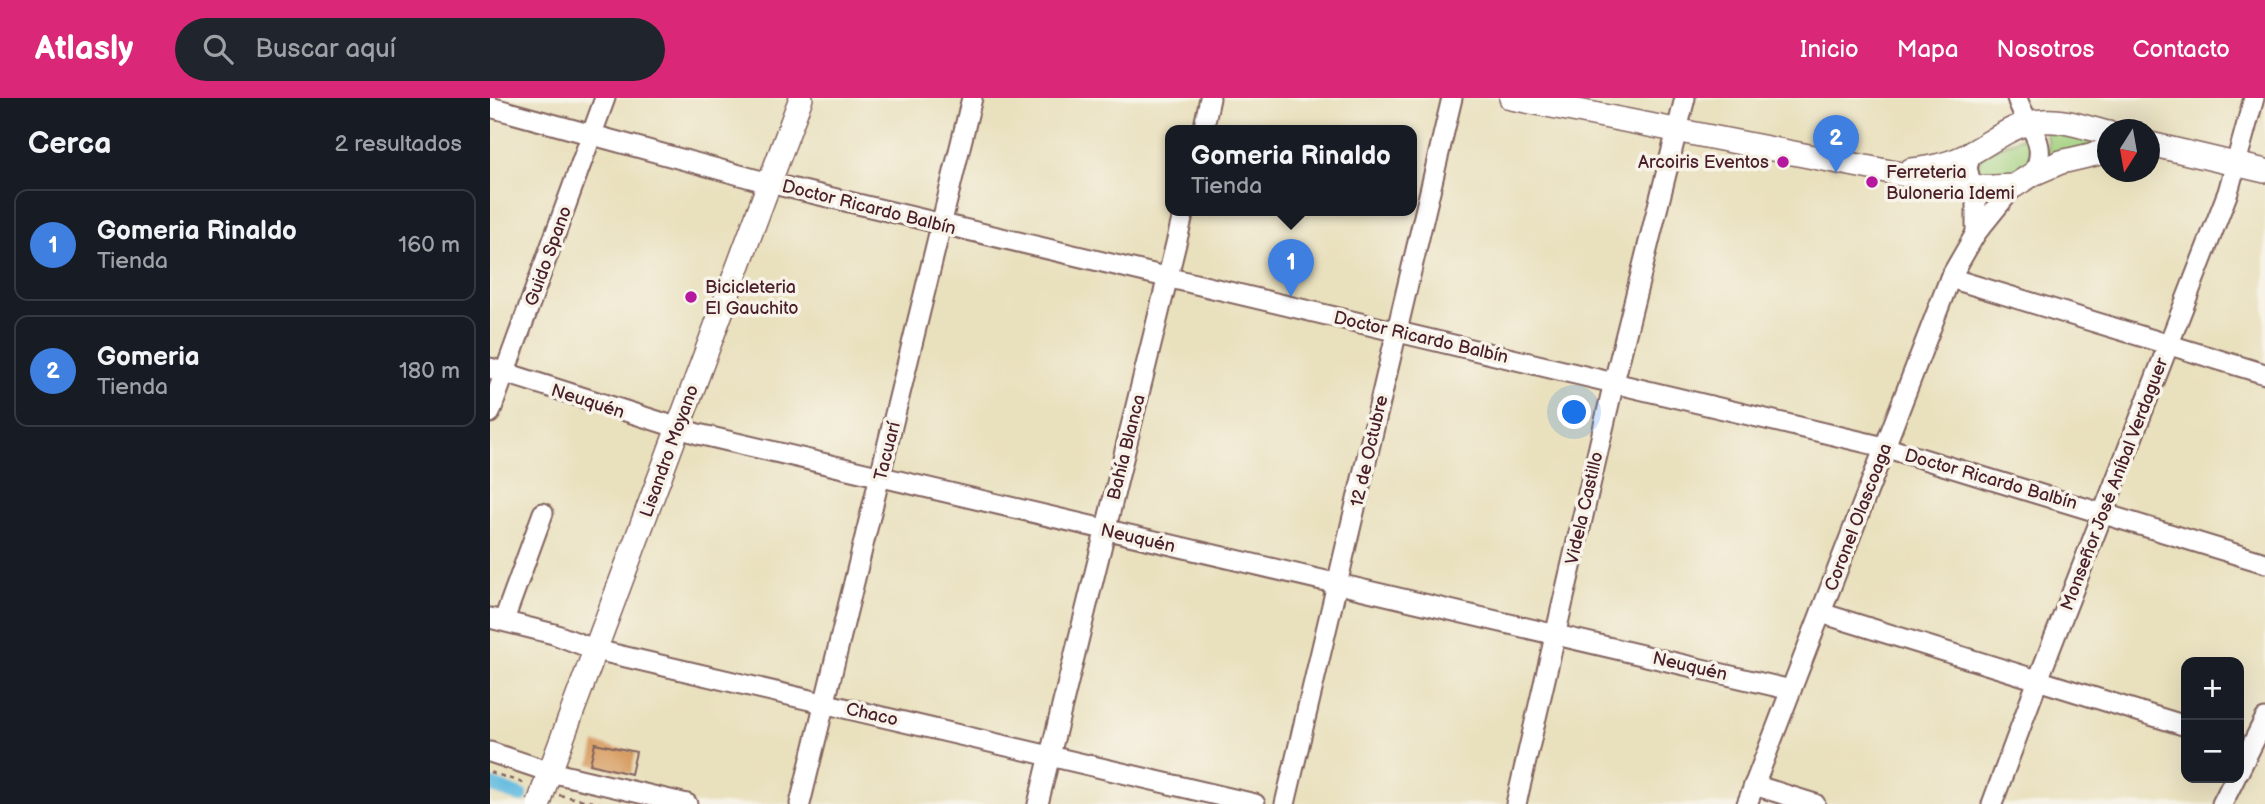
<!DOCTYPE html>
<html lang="es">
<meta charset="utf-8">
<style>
:root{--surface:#171b24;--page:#20242c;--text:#f1f3f6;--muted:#9ea1a6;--line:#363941;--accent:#db2777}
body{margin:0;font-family:"Balsamiq Sans",sans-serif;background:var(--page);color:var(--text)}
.controls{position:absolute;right:21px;bottom:21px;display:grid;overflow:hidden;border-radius:14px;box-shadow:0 7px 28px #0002}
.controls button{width:63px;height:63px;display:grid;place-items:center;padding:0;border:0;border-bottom:2px solid var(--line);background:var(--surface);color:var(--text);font:35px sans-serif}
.compass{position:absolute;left:1607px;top:21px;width:63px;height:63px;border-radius:50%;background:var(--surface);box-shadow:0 7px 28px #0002;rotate:191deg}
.you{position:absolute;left:1085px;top:315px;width:24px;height:24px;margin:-18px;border:5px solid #fff;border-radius:50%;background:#1a73e8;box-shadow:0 0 0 10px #1a73e833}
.badge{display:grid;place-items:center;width:46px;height:46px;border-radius:50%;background:var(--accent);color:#fff;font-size:23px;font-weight:700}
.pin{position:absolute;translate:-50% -58px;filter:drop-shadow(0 2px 4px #0008)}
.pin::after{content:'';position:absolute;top:37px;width:24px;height:21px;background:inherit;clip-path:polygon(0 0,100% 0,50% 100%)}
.popup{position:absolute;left:675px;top:27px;width:252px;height:91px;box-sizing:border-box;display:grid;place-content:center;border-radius:14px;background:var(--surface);filter:drop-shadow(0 2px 5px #0005);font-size:23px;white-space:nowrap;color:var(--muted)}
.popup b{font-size:26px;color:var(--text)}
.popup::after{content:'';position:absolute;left:50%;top:100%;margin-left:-14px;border:14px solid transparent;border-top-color:var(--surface)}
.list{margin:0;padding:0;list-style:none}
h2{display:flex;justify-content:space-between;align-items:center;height:91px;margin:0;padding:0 28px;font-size:30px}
h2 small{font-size:23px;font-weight:400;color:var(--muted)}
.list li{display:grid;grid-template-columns:46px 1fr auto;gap:21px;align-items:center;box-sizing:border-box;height:112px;margin:0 14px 14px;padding:0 14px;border:2px solid var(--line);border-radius:14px}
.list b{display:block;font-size:26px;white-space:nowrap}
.list p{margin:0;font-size:23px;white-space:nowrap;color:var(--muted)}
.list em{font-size:23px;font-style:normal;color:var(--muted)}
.icon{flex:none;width:38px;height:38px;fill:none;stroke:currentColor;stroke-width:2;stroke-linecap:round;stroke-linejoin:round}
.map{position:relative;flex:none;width:1775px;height:706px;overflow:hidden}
header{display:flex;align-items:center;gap:42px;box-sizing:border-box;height:98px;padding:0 35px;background:var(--accent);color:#fff}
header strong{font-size:33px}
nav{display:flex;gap:38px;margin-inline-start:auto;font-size:24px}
.search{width:490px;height:63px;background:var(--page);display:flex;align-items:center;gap:18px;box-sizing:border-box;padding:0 24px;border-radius:38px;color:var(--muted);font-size:26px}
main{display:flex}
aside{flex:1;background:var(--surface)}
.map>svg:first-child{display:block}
.green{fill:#a1d07e;stroke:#767854;stroke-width:2}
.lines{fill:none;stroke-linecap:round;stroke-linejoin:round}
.canal{stroke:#63bbe0;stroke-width:14}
.building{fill:#d6995c}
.minor-casing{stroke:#82635e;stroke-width:23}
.major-casing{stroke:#82635e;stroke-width:26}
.path{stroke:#82635e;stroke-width:2.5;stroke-dasharray:5 5;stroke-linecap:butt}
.minor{stroke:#fff;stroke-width:19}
.major{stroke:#fff;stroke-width:23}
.major-bridge-casing{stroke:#82635e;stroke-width:26;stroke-linecap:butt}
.major-bridge{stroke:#fff;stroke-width:23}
.poi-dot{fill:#b5179e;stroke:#f7f3e8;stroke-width:2.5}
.labels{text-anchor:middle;stroke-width:7;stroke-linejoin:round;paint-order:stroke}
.poi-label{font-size:18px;fill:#4a1f2b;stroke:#f7f3e8;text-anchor:start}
.street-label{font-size:18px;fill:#4a1f2b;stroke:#f7f3e8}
</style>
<header>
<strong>Atlasly</strong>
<div class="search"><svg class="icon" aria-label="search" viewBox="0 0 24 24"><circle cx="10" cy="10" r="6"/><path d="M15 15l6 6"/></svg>Buscar aquí</div>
<nav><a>Inicio</a><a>Mapa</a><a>Nosotros</a><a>Contacto</a></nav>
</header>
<main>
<aside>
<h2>Cerca<small>2 resultados</small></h2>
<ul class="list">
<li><span class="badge" style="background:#3f7fe0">1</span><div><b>Gomeria Rinaldo</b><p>Tienda</p></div><em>160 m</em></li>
<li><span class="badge" style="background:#3f7fe0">2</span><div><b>Gomeria</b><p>Tienda</p></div><em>180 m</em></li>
</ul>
</aside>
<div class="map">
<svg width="1775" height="706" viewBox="0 0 1775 706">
<rect width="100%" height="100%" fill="#f7f3e8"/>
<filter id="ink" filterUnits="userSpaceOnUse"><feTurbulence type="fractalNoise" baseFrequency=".0143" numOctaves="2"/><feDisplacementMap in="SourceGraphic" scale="14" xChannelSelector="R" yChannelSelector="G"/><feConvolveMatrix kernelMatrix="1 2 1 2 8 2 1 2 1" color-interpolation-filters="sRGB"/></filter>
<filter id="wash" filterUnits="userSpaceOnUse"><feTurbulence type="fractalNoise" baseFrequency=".00686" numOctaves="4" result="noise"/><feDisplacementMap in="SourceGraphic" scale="28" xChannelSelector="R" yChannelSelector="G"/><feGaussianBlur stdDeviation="1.57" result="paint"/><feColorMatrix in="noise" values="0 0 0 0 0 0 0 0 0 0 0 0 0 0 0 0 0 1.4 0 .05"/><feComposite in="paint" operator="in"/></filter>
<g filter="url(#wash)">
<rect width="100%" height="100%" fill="#e9e0bd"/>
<!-- green -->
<g class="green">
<polygon points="1568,30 1617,47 1558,61 1558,43 1554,31"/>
<polygon points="1534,38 1539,41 1544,53 1531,76 1491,82 1486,73 1492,56"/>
</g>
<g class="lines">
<!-- canal -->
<polyline class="canal" points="0,687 31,698"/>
</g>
<g id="blocks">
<!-- building -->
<polygon class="building" points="105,645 146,654 141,676 100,666"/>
</g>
</g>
<g filter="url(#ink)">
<use href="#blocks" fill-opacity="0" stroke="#82635e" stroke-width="2"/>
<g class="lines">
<!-- minor casing -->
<g class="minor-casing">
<g id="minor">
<path d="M1527,0C1536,29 1561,44 1543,76"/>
<polyline points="0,9 279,85 1394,349 1775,465"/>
<polyline points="713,33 720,0"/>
<polyline points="1481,56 1477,70 1486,104 1486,135"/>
<polyline points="1460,180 1775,276"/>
<polyline points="0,270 208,336 1301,592"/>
<polyline points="0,315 115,0"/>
<polyline points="1331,515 1696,628"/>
<polyline points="0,520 64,536 106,552 765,706"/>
<polyline points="14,522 53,415"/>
<polyline points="0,654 60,674 197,706"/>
<polyline points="1749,673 1775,621"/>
<polyline points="1264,687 1325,706"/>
<polyline points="310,706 482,0"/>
<polyline points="548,706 694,113"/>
<polyline points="795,706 962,0"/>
<polyline points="1026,706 1124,284 1195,0"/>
<polyline points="1257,706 1460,180 1486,135 1524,88"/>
<polyline points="1502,706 1548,582 1738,94 1764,0"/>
<polyline points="1732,706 1745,680"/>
</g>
</g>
<!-- major casing -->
<g class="major-casing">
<g id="major">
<polyline points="1021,0 1483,90 1524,88 1543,76 1571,64 1618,53"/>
<polyline points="1660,46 1775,73"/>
<path d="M1421,72C1441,70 1461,66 1479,56C1504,43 1523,25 1553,23C1574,21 1597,30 1618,35"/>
<polyline points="56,684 311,0"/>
</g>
</g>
<!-- path -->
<g class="path">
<polyline points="0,674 36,686"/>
<polyline points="69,697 114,706"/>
</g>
<!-- minor -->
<use href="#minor" class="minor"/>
<!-- major -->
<use href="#major" class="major"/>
<!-- major-bridge casing -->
<g class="major-bridge-casing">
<polyline id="major-bridge" points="49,706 56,684"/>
</g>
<!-- major-bridge -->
<use href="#major-bridge" class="major-bridge"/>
</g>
</g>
<!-- markers -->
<g class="poi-dot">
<circle cx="1293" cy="64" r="7"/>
<circle cx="1382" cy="84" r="7"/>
<circle cx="201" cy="199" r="7"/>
</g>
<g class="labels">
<!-- poi labels -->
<g class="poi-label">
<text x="1279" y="70" text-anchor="end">Arcoiris Eventos</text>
<text x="1396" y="80">Ferreteria<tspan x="1396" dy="21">Buloneria Idemi</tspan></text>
<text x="215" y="195">Bicicleteria<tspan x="215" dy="21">El Gauchito</tspan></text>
</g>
<!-- street labels -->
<g class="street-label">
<text transform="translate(379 109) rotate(14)" y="6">Doctor Ricardo Balbín</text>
<text transform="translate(58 158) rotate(-70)" y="6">Guido Spano</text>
<text transform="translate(931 239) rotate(13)" y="6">Doctor Ricardo Balbín</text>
<text transform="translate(98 303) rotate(18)" y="6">Neuquén</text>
<text transform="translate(636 349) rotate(-76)" y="6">Bahía Blanca</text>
<text transform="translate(179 353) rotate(-70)" y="6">Lisandro Moyano</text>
<text transform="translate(397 353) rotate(-76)" y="6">Tacuarí</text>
<text transform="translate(879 353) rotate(-77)" y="6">12 de Octubre</text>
<text transform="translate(1501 381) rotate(16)" y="6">Doctor Ricardo Balbín</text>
<text transform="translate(1624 386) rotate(-69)" y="6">Monseñor José Aníbal Verdaguer</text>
<text transform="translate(1094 410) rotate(-77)" y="6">Videla Castillo</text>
<text transform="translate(1368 419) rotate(-69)" y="6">Coronel Olascoaga</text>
<text transform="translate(648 440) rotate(13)" y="6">Neuquén</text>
<text transform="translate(1200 568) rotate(13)" y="6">Neuquén</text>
<text transform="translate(382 616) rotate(13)" y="6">Chaco</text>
</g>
</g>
</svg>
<div class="controls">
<button>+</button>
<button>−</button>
</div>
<svg class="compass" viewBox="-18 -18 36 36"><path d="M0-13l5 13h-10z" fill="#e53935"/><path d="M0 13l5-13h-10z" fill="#9ea1a6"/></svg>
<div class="you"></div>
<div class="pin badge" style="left:801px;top:199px;background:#3f7fe0">1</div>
<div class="popup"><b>Gomeria Rinaldo</b>Tienda</div>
<div class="pin badge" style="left:1346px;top:75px;background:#3f7fe0">2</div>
</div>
</main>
